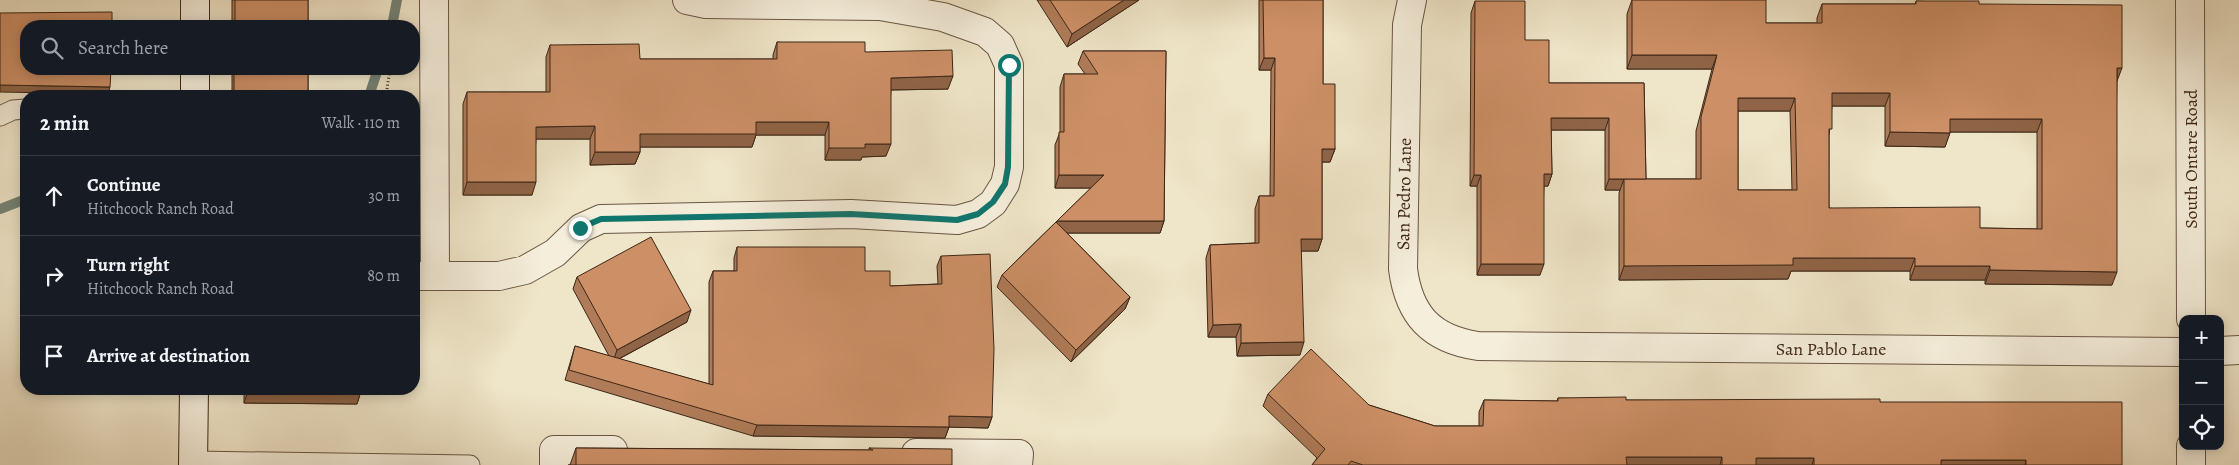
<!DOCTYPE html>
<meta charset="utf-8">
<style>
:root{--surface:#171b24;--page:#20242c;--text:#f1f3f6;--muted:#9ea1a6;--line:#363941}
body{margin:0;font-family:Alegreya,serif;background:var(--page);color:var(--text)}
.controls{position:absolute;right:15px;bottom:15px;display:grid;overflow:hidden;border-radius:10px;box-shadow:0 2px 12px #0003}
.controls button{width:45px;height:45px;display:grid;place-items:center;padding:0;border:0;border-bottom:1px solid var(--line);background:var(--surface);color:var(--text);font:25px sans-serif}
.stop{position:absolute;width:15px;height:15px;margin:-11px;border:4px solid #0f766e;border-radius:50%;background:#fff}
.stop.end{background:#0f766e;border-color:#fff;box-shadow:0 1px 5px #0008}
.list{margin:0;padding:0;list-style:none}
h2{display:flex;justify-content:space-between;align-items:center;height:65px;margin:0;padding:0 20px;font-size:21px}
h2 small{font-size:16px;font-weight:400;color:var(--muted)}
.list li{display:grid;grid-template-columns:32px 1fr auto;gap:15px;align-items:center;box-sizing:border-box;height:80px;padding:0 20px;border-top:1px solid var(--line)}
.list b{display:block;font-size:19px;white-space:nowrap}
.list p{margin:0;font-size:16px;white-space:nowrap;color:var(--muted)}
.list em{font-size:16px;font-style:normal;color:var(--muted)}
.icon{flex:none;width:28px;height:28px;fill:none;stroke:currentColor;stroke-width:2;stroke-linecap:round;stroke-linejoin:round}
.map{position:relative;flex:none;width:2239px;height:465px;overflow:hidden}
.search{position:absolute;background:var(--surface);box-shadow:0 2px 12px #0003;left:20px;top:20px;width:400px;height:55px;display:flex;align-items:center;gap:12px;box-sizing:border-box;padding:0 18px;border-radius:20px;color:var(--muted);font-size:19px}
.panel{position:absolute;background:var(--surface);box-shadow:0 2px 12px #0003;left:20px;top:90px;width:400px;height:305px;border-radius:20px}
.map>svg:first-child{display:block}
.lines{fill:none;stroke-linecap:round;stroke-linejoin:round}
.stream{stroke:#758274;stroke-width:10}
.lane-casing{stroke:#6a5643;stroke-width:21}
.street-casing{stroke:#6a5643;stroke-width:30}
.secondary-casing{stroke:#3d2717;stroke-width:30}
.path{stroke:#3d2717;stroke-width:3;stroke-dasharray:1 2.5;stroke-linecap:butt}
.lane{stroke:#f5eedb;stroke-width:19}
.street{stroke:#f5eedb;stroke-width:28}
.secondary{stroke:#f5eedb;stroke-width:28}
.wall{fill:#af7b58;stroke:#3d2717;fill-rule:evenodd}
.shaded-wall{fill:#8f6447;stroke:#3d2717}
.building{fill:#cc8f66;stroke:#3d2717;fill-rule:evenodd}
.route{stroke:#0f766e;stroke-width:6}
.labels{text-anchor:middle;stroke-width:4;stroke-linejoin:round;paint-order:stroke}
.street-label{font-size:18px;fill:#3d2717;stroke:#f5eedb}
</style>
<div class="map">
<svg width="2239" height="465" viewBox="0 0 2239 465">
<rect width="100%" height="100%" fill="#efe5c8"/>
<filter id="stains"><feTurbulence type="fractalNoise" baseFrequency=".004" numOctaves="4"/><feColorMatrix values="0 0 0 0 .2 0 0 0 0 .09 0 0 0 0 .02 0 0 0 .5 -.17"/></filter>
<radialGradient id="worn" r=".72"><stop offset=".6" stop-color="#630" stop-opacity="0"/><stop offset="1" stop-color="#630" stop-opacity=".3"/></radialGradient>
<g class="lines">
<!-- stream -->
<g class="stream">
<polyline points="392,26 397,0"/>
<polyline points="369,96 378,69"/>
<polyline points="0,209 26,199"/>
</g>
<!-- lane casing -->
<g class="lane-casing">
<g id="lane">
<polyline points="0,116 13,110 26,109"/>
<polyline points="194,461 470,465"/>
</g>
</g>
<!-- street casing -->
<g class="street-casing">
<g id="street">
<polyline points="434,0 435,276"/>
<path d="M1412,0L1407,25L1403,269C1409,315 1431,339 1478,346L2183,352"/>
<polyline points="2190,0 2191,319"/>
<polyline points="414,276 499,276 525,270 555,253 581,228 601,219 851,214 957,220 978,214 993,203 1005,184 1009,167 1009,65 1000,45 985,32 943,17 880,6 706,4 687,0"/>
<polyline points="2220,351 2239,350"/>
<polyline points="2191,446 2191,465"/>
<polyline points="916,453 1019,454 1018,465"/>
<polyline points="554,465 554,450 613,450"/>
</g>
</g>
<!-- secondary casing -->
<g class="secondary-casing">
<g id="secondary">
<polyline points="195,26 195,0"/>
<polyline points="195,96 195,69"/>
<polyline points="193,465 194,389"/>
</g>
</g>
<!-- path -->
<polyline class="path" points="386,96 390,69"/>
<!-- lane -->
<use href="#lane" class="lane"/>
<!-- street -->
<use href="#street" class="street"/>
<!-- secondary -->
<use href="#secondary" class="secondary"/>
</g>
<!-- wall -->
<g class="wall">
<rect x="232" y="0" width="76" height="26"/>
<polygon points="1037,0 1139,0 1067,47"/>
<polygon points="1259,0 1323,0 1323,84 1335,149 1330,162 1322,162 1322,239 1318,251 1301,251 1300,355 1237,356 1236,337 1208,337 1206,258 1210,245 1255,243 1255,209 1259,196 1270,196 1271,70 1259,70"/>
<path d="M1632,0L1766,23H1817V18L1822,4H1915L1916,1L1979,4L2117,80L2112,285L1985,284V280H1910V271H1791L1788,279L1619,280V193L1620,190H1605V130H1551L1552,174L1548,186H1544L1540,275H1477V186H1470L1471,13L1475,1L1525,40L1549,83H1644L1646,179H1696V131L1712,69H1627V14ZM1832,106H1885V146L1945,147L1950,132H2037V229L1980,228L1829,208V136ZM1738,111H1790L1792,190H1738Z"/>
<polygon points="777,42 865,52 948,89 891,90 886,156 862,157 861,160 825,160 825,135 756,135 752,147 640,147 640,152 635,164 590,165 590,139 536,139 532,195 463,195 463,104 467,92 546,92 546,57 550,45 640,59 773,59 773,55"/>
<polygon points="1083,51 1166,51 1164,221 1160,233 1067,233 1130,297 1125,309 1071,362 997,287 1002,275 1056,222 1057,221 1091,188 1055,188 1055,145 1060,132 1060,87 1064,74 1085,74 1078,64"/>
<rect x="232" y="69" width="76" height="27"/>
<polygon points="737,247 865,271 890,286 938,284 937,266 941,256 992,417 988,428 949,427 945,438 753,436 565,380 575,346 609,356 573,289 577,277 687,322 619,359 709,384 709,282 713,271 734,271 734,258"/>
<polygon points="244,389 361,389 361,391 357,404 244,403"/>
<polygon points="1268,394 1369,405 1435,426 1479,426 1479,412 1484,400 1557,401 1558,398 1626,400 1880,402 2122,465 1312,465 1317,458 1263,406"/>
<polygon points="576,448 869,450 869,448 952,465 570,465"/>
</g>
<!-- shaded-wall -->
<g class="shaded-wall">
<polygon points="1124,0 1139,0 1067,47 1072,34"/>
<polygon points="1632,55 1717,55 1712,69 1627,69"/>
<polygon points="1264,58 1275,58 1271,70 1259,70"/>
<polygon points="2117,68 2122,68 2117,81"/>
<polygon points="953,76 948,89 886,90 891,78"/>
<polygon points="0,85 110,87 108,94 0,92"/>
<polygon points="1832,93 1890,93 1885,106 1827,106"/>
<polygon points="1738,98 1795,98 1790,111 1733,111"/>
<polygon points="1551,118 1609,118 1605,130 1547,130"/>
<polygon points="1950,119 2042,119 2037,132 1945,132"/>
<polygon points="756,122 829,122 825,135 756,135 752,147 635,147 640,134"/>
<polygon points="595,126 590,139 532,139 536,127"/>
<polygon points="1890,132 1950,133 1945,147 1885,146"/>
<polygon points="865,144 891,144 886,156 862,157 861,160 825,160 829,148"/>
<polygon points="1322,149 1335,149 1330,162 1318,162"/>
<polygon points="595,152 640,152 635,164 590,165"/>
<polygon points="1544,174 1552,174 1548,186 1540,186"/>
<polygon points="1059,175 1104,175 1099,188 1055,188"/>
<polygon points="1474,175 1481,175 1477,186 1470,186"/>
<polygon points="1609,179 1646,179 1624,179 1620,190 1605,190"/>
<polygon points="467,182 536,182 532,195 463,195"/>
<polygon points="1057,221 1164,221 1160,233 1052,233"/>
<polygon points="1301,239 1322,239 1318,251 1296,251"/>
<polygon points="1793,258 1915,258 1910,271 1791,271 1788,279 1619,280 1624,266"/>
<polygon points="1481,264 1544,264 1540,275 1477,275"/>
<polygon points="1915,266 1990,266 1985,280 1910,280"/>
<polygon points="1990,270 2117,272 2112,285 1985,284"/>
<polygon points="1130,297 1125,309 1071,362 1076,350"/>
<polygon points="691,310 687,322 613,362 617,350"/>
<polygon points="1241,324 1236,337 1208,337 1213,325"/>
<polygon points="1304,342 1300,355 1237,356 1241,343"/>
<polygon points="248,391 361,391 357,404 244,403"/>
<polygon points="949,416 992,417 988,428 945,427"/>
<polygon points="757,425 949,427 945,438 753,436"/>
<polygon points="1626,457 1722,457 1720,465 1624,465"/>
<polygon points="1756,458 1814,458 1812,465 1754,465"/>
<polygon points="1941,460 2026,460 2025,465 1940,465"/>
</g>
<!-- building -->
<g class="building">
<rect x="235" y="0" width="73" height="26"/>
<polygon points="1050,0 1124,0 1072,34"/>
<polygon points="1263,0 1323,0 1323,84 1335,84 1335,149 1322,149 1322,239 1301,239 1304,342 1241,343 1241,324 1213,325 1210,245 1259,243 1259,196 1274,196 1275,58 1264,58"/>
<path d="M1632,0H1766V23H1822V4H1916V1H1979V4L2122,5V68H2117V272L1990,270V266H1915V258H1793V265L1624,266V179H1701V117L1717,55H1632ZM1832,93H1890V132L1950,133V119H2042V229L1980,228V207L1829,208V129H1832ZM1738,98H1795L1797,190H1738Z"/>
<polygon points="1475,1 1525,1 1525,40 1549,40 1549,83 1644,83 1646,179 1609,179 1609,118 1551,118 1552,174 1544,174 1544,264 1481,264 1481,175 1474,175"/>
<polygon points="112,12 112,26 26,26 26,69 111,69 110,87 0,85 0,13"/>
<polygon points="777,42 865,42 865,52 952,50 953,76 891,78 891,144 865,144 865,148 829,148 829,122 756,122 756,134 640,134 640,152 595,152 595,126 536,127 536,182 467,182 467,92 550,92 550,45 639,44 640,59 777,59"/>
<polygon points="1083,51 1166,51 1164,221 1057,221 1104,175 1059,175 1059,132 1064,132 1064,74 1098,74"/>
<rect x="234" y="69" width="74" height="27"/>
<polygon points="1056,222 1130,297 1076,350 1002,275"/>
<polygon points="651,237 691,310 617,350 577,277"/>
<polygon points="737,247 865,247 865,271 890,271 890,286 942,284 941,256 990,254 994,349 992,417 949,416 949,427 757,425 569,370 575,346 713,385 713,271 737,271"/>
<polygon points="1311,349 1369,405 1435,426 1483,426 1484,400 1558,401 1558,398 1626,397 1626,400 1880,399 1880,402 2122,402 2122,465 2026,465 2026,460 1941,460 1941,465 1814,465 1814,458 1756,458 1756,465 1722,465 1722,457 1626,457 1627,465 1363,465 1351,461 1348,465 1312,465 1325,449 1268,394"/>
<rect x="248" y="389" width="113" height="2"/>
<polygon points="576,448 873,450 869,448 952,449 952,465 576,465"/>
</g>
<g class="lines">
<!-- route -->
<polyline class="route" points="580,228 601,219 851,214 957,220 978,214 993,202 1005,184 1008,167 1009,65"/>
</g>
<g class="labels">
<!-- street labels -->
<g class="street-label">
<text transform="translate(2191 159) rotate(-90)" y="6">South Ontare Road</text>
<text transform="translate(1404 194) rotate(-89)" y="6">San Pedro Lane</text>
<text x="1831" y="355">San Pablo Lane</text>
</g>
</g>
<rect width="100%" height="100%" filter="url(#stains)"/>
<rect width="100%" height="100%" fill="url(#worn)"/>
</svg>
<div class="controls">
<button>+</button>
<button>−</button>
<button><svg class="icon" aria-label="locate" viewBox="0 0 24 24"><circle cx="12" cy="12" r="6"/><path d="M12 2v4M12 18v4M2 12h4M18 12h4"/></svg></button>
</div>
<div class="stop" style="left:1009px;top:65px"></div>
<div class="stop end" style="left:580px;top:228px"></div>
<div class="search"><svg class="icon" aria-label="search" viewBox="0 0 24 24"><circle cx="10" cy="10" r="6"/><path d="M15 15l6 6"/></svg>Search here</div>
<section class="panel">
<h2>2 min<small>Walk · 110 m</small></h2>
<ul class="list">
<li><svg class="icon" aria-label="ahead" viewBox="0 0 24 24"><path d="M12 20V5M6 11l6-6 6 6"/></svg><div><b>Continue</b><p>Hitchcock Ranch Road</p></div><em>30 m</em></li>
<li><svg class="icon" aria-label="right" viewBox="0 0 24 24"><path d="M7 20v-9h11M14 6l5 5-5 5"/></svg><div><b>Turn right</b><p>Hitchcock Ranch Road</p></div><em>80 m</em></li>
<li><svg class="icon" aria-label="arrive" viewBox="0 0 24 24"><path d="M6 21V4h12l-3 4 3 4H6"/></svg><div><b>Arrive at destination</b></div></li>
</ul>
</section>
</div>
